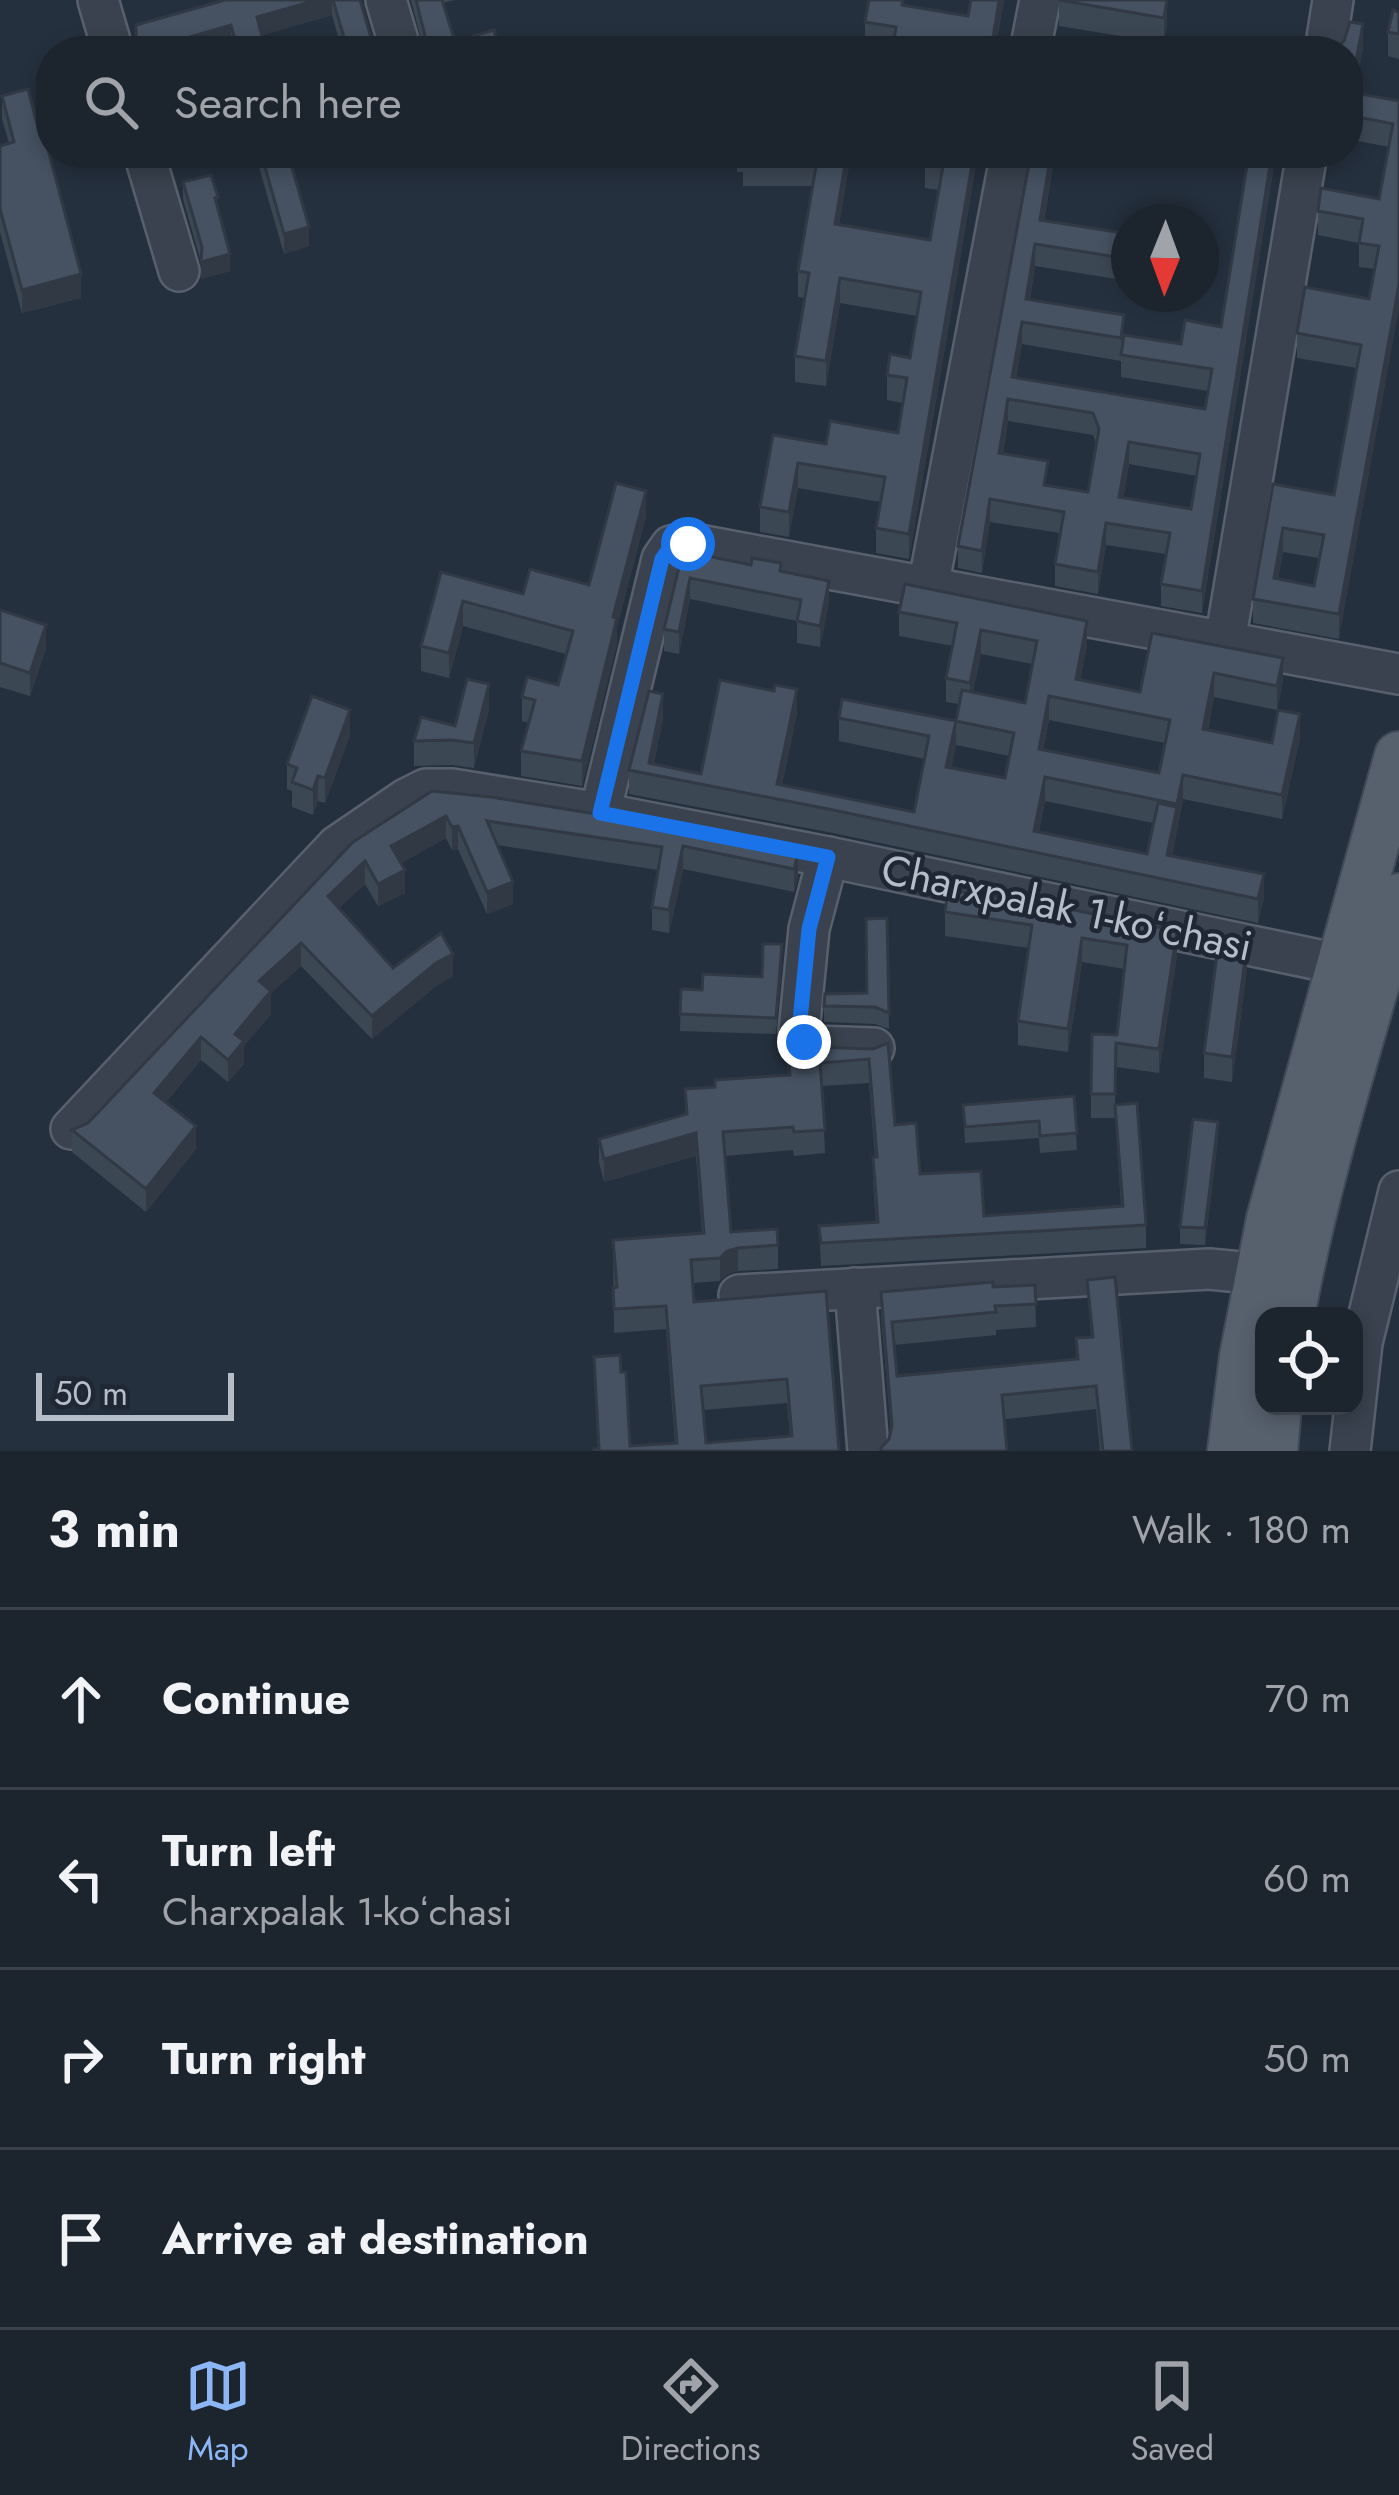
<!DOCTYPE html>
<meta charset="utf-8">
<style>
:root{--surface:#1c242e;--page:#29303a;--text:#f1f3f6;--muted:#a0a4aa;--line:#3a414a;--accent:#8db6f6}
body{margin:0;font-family:Jost,sans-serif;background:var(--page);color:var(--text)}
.controls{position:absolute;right:36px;bottom:36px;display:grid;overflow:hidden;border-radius:24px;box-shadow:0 6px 18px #0003}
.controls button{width:108px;height:108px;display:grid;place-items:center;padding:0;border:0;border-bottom:3px solid var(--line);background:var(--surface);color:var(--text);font:60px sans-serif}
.compass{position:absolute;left:1111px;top:204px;width:108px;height:108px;border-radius:50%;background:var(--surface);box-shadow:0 6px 18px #0003;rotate:181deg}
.scale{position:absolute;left:36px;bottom:30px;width:198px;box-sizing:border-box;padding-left:12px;border:6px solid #b5bdc9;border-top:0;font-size:33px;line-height:42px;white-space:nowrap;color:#b5bdc9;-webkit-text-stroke:9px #1e2733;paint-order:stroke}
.stop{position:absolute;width:36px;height:36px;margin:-27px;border:9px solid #1a73e8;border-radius:50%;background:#fff}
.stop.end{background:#1a73e8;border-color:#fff;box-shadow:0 3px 12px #0008}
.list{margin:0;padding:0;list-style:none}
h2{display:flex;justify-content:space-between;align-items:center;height:156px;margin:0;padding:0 48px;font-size:51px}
h2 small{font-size:39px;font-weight:400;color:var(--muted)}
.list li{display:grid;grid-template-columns:78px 1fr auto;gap:36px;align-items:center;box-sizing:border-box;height:180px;padding:0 48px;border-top:3px solid var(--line)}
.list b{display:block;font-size:45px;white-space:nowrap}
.list p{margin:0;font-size:39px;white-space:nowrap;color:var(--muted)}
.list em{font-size:39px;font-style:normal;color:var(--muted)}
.icon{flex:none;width:66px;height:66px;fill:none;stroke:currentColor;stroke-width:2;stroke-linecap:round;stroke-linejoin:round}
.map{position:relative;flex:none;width:1399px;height:1451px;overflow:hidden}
.search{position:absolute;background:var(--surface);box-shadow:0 6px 18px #0003;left:36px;right:36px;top:36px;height:132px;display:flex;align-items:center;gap:30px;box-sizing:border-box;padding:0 42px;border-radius:48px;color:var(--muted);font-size:45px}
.sheet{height:876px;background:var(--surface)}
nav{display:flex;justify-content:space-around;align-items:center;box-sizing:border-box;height:168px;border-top:3px solid var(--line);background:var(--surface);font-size:33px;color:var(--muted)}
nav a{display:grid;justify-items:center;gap:6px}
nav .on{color:var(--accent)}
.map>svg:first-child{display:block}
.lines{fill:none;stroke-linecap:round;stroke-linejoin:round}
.minor-casing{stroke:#57606c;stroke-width:44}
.major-casing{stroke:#424b57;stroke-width:52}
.minor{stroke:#39424e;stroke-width:39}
.major{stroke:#57616e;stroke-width:48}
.wall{fill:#3c4754;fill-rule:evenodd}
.shaded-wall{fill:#313945}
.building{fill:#465262;stroke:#313945;stroke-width:3;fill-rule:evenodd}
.route{stroke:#1a73e8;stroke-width:15}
.labels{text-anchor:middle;stroke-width:9;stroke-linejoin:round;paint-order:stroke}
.street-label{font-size:42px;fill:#b5bdc9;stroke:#1e2733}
</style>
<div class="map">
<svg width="1399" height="1451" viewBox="0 0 1399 1451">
<rect width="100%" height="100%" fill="#25303e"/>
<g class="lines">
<!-- minor casing -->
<g class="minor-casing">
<g id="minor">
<polyline points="98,0 113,51"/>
<polyline points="386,0 401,51"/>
<polyline points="1030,51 1040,0"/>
<polyline points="1325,51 1333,0"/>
<polyline points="144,153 179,271"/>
<polyline points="928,587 1011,153"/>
<polyline points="1225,642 1307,153"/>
<polyline points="600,813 662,559 671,546 688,543 1399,674"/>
<polyline points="828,857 809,929 799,1032 804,1042 813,1046 874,1048"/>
<polyline points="71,1129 337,846 406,799 426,789 452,789 600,813 828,857 1343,965"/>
<polyline points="855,1288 868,1451"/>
<polyline points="739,1295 1209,1269 1261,1274"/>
<polyline points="1350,1451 1362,1343 1399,1191"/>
</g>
</g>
<!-- major casing -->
<g class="major-casing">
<g id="major">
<path d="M1290,1316C1316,1174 1361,1037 1399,898"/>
<polyline points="1232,1451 1244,1357 1271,1219 1399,756"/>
<polyline points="1273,1451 1277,1406"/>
</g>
</g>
<!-- minor -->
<use href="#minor" class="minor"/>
<!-- major -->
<use href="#major" class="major"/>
</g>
<!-- wall -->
<g class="wall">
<polygon points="225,0 360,0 375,51 342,51 332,15 262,35 266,51 233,51 231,44 206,51 126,51"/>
<polygon points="411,0 454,0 443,3 455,42 500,51 424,51"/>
<polygon points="1004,0 995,51 886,51 865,47 865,22 906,6 968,16"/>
<polygon points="1167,0 1167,23 1164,43 1059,26 1059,1"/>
<polygon points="1399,12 1399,59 1388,56 1388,32"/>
<path d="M1363,48L1354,93L1399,101L1339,639L1253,623V599L1273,484L1334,495L1357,368L1297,358V333L1369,299L1375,269L1359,267V243L1318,235V211L1379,199L1389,147L1348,139V51ZM1283,552L1319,558L1314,586L1278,579Z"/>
<polygon points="2,96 40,135 81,298 22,313 0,232 0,146 9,143 2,119"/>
<polygon points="255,153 288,153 309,246 284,254"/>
<polygon points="737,153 851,153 839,225 930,240 939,190 925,188 925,165 857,153 978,153 909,559 876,553 876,528 880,502 798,488 789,537 760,532 760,507 773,435 826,444 898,433 903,403 887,400 887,375 910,358 917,316 840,303 826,386 795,382 795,356 804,298 798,297 798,271 813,186 743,186 743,172 737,172"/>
<path d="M1055,153L1044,221L1129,234V281L1035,266L1030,299L1124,335L1181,344L1221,327L1247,163L1185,153H1276L1202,613L1161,606V584L1166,554L1106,545L1098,594L1055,586V564L1060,533L990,522L982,573L958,568V546ZM1022,344L1121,361V358V377L1208,391L1205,409L1016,378ZM1008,421L1093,435L1096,444L1088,492L1047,485L1003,453ZM1129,464L1197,476L1191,509L1123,498Z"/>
<polygon points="1330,153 1343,153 1342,160 1330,158"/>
<polygon points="183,182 218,208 230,271 201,279 201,262 183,199"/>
<polygon points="646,516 617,627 617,643 582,786 521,776 521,751 528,723 522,721 522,697 558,685 566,654 463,626 449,678 421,671 421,646 441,572 523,594 589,585"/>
<polygon points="683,551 781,571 829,602 820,647 797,643 797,621 690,599 679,654 664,651 664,629"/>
<polygon points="0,610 46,648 30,696 0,687"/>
<path d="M899,612L1087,645L1080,680L1140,692L1152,633L1283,681L1277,710L1214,697L1208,730L1272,743L1300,738L1282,819L1183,799L1172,856L1264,898L1258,923L833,833L629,794V770L663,717L654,764L701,774L797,713L782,785L914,812L925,759L839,741V718L956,721L959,704L946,702V678L953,646L899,636ZM981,654L1032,664L1025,703L973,692ZM1049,720L1165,743L1159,773L1043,750ZM956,745L1009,756L1005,778L951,768ZM1045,801L1153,823L1147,854L1039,832Z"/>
<polygon points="489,709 474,768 452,765 414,766 414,741 455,726"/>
<polygon points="350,735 325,803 318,801 313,815 292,807 292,791 287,789 287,764"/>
<polygon points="432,791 798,853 798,876 794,892 683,869 669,933 652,930 652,907 658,870 497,845 513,904 487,914 458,849 452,850 446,838 401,863 405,893 378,906 365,884 339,908 393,968 453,976 436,986 372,1039 301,966 271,993 271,1014 244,1046 244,1064 228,1082 201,1060 166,1102 196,1149 146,1212 72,1152 72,1130 88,1123"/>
<path d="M948,890L1177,955L1159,1073L1116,1067L1115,1105L1146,1225V1248L821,1266L819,1226L876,1222L873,1181V1157H875L869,1083L822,1086L825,1153L794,1156L793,1150L725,1156L731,1232L778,1245V1269L738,1271L727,1274L720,1281L693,1283L694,1302L826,1291L839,1451L598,1449L594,1357L630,1446L675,1443L666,1329L614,1333L613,1240L702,1233L696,1156L604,1182L599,1162V1139L685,1114V1089L715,1087L788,1075L786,1033L794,1040L812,1047L873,1049L895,1125L920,1174L984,1216L1121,1206L1115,1112V1118H1091V1094L1117,1035L1125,969L1082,962L1068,1052L1018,1045V1021L1029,948L945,936V912ZM787,1403L790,1436L706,1443L703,1410Z"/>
<polygon points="887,918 889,1029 875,1024 824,1022 824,1006 867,993"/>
<polygon points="782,961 776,1034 680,1031 681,989 702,990 762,977"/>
<polygon points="1247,969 1232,1082 1204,1078 1204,1053"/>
<polygon points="1074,1096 1077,1150 1040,1153 1039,1138 965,1143 963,1105"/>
<polygon points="1218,1139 1205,1245 1180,1244 1180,1227"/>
<polygon points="1087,1280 1132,1451 1100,1451 1096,1409 891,1432 881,1316 881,1292 1035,1285 1036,1327 996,1330 996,1335 894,1345 897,1376 1076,1359 1076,1338 1091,1337"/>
</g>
<!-- shaded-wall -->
<g class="shaded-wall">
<polygon points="317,0 332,0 332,15 257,37 257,17"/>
<polygon points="999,0 1004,0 995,51 991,51"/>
<polygon points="1167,0 1167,23 1164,43 1164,18"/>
<polygon points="1363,24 1363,48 1350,116 1350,92"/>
<polygon points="231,25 231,44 206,51 148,51 148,49"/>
<polygon points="847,153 851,153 835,249 835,224"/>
<polygon points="974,153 978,153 909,559 909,534"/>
<polygon points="1051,153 1055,153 1040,242 1040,220"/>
<polygon points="1272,153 1276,153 1202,613 1202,591"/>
<polygon points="309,227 309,246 284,254 284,234"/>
<polygon points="1035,244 1035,266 1026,321 1026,299"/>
<polygon points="230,254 230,271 201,279 201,262"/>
<polygon points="81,274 81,298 22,313 22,290"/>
<polygon points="840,278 840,303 826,386 826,361"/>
<polygon points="1399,285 1399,309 1339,639 1339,614"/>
<polygon points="1022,322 1022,344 1012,399 1012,377"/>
<polygon points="1008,399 1008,421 999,475 999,453"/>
<polygon points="1129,442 1129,464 1119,519 1119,497"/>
<polygon points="798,463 798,488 789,537 789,512"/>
<polygon points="646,491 646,516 617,627 617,643 582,786 582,761 613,617"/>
<polygon points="990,499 990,522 982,573 982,551"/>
<polygon points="1106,523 1106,545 1098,594 1098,572"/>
<polygon points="1283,528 1283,552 1274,602 1274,578"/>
<polygon points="690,578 690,599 679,654 679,632"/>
<polygon points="829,581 829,602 820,647 820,626"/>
<polygon points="463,601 463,626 449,678 449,653"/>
<polygon points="1087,621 1087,645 1076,703 1076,679"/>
<polygon points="46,625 46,648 30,696 30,673"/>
<polygon points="981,630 981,654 970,706 970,683"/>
<polygon points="1283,658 1283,681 1277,710 1277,686"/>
<polygon points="1214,673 1214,697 1203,752 1203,729"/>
<polygon points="489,684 489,709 474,768 474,743"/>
<polygon points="797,689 797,713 779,799 777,784"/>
<polygon points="663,694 663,717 652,775 649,763"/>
<polygon points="1049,696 1049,720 1039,772 1039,749"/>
<polygon points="350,710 350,735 325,803 325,778"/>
<polygon points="1300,714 1300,738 1282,819 1282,795"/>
<polygon points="956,721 956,745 946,791 946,767"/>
<polygon points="1183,775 1183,799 1177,828 1177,804"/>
<polygon points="318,776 318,801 313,815 313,790"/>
<polygon points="1045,777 1045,801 1034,854 1034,831"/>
<polygon points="1177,807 1177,830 1167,879 1167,855"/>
<polygon points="446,816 446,838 391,868 391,846"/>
<polygon points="458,826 458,849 452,850 452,827"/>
<polygon points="683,846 683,869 669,933 669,910"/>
<polygon points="798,853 798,876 794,892 794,869"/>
<polygon points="365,861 365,884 328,919 328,896"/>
<polygon points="405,870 405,893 378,906 378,884"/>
<polygon points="1264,874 1264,898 1258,923 1258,899"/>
<polygon points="513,882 513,904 487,914 487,892"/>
<polygon points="1177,931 1177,955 1159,1073 1159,1049"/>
<polygon points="1082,938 1082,962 1068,1052 1068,1029"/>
<polygon points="301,943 301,966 271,993 271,1014 244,1046 244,1064 228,1082 228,1060 235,1034 259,981"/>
<polygon points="1247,945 1247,969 1232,1082 1232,1057"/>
<polygon points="453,954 453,976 436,986 372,1039 372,1016 436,963"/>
<polygon points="201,1037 201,1060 154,1116 154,1093"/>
<polygon points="1218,1122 1218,1139 1205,1245 1205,1228"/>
<polygon points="196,1126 196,1149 146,1212 146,1189"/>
<polygon points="696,1133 696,1156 604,1182 604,1159"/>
<polygon points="738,1248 738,1271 727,1274 720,1281 720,1258 727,1251"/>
</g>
<!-- building -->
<g class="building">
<polygon points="225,0 317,0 257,17 266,51 238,51 231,25 148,49 149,51 126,51 131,47 136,39 136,25"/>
<polygon points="333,0 360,0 375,51 348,51"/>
<polygon points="416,0 442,0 455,42 494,30 500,51 429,51"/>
<polygon points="869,0 903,0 902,5 968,16 971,0 999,0 991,51 892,51 896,27 865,22"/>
<polygon points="1059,0 1167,0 1164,18"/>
<polygon points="1393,10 1399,12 1399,34 1388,32"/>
<path d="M1350,22L1363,24L1350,92L1399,101V285L1339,614L1253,599L1273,484L1334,495L1361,345L1297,333L1305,287L1369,299L1379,246L1359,243L1363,219L1318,211L1321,188L1379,199L1393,124L1348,115V51H1333L1344,41ZM1283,528L1324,535L1314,586L1274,578Z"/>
<polygon points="1169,39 1194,43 1192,51 1167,51"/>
<polygon points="1266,40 1290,44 1289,51 1264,51"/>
<polygon points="28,89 40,135 44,134 81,274 22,290 0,209 0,146 14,142 2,96"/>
<polygon points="261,153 288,153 309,227 284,234"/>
<polygon points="743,153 847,153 835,224 930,240 943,166 925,163 927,153 974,153 909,534 876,528 885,477 798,463 789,512 760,507 773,435 826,444 830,421 898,433 907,378 887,375 890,354 910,358 921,292 840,278 826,361 795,356 809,273 798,271 817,161 743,160"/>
<path d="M1031,153H1051L1040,220L1129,234V259L1035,244L1026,299L1124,315L1121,338L1022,322L1012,377L1205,409L1212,369L1121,355L1124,335L1181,344L1185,320L1221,327L1249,153H1272L1202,591L1161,584L1170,533L1106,523L1098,572L1055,564L1064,512L990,499L982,551L958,546ZM1008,399L1093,413L1099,429L1088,492L1044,485L1048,461L999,453ZM1129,442L1200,454L1191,509L1119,497Z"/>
<polygon points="211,175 218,197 215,198 230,254 201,262 202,247 183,182"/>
<polygon points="616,483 646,491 613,617 617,618 582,761 521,751 535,700 522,697 527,677 558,685 573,631 463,601 449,653 421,646 441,572 523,594 530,569 589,585"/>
<polygon points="683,551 751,565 752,558 781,563 780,571 829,581 820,626 797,621 801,600 690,578 679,632 664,629"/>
<path d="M905,584L1087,621L1076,679L1140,692L1152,633L1283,658L1277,686L1214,673L1203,729L1272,743L1278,710L1300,714L1282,795L1183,775L1177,804L1045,777L1034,831L1147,854L1158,803L1177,807L1167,855L1264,874L1258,899L833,810L629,770L649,691L663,694L649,763L701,774L720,680L774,691L775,685L797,689L777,784L914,812L929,736L839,718L842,699L956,721L962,690L1025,703L1037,641L981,630L970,683L946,678L957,623L899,612ZM1049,696L1170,720L1159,773L1039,749ZM956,721L1014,733L1005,778L946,767Z"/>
<polygon points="0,610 46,625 30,673 0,663"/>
<polygon points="467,679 489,684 474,743 452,740 414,741 421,717 455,726"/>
<polygon points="312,696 350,710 325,778 318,776 313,790 292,782 297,768 287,764"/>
<polygon points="432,791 491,797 596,814 798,853 794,869 683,846 669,910 652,907 662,847 487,821 513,882 487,892 458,826 452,827 446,816 391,846 405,870 378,884 365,861 328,896 393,968 441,933 453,954 436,963 372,1016 301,943 259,981 271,991 235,1034 244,1041 228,1060 201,1037 154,1093 196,1126 146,1189 72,1130 88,1123 353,842"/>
<polygon points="948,890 1054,906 1177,931 1159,1049 1116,1043 1115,1094 1091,1094 1092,1034 1117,1035 1127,945 1082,938 1068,1029 1018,1021 1032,925 945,912"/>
<polygon points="887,918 889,1013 875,1007 824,1006 825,994 867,993 866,919"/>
<polygon points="1219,939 1247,945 1232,1057 1204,1053"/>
<polygon points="763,944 782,944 776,1018 680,1014 681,989 702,990 703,974 762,977"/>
<path d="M786,1033L794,1040L812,1047L873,1049L888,1043L895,1125L916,1123L920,1174L981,1171L984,1216L1123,1206L1115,1105L1137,1103L1146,1225L821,1243L819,1226L878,1222L873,1157H877L869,1059L820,1063L825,1130L794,1132L793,1127L723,1132L731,1232L777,1229L778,1245L738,1248L727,1251L720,1258L691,1260L694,1302L826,1291L839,1451H594V1449H599L594,1357L620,1355L621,1372H626L630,1446L677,1443L666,1306L614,1309L613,1288L617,1287L613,1240L704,1233L696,1133L604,1159L599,1139L687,1114L685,1089L715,1087V1080L790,1075ZM787,1379L792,1436L706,1443L701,1386Z"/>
<polygon points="1074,1096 1077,1133 1040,1136 1039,1121 965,1127 963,1105"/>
<polygon points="1193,1119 1218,1122 1205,1228 1180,1227"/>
<polygon points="1115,1277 1132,1451 1103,1451 1096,1386 1002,1395 1007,1451 881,1451 881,1448 889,1439 892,1426 881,1292 993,1282 993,1287 1035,1285 1036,1304 995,1306 996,1312 892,1322 897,1376 1078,1359 1076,1338 1093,1337 1087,1280"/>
</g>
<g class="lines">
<!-- route -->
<polyline class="route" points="688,544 671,546 662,559 600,813 828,857 809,929 799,1031 804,1042"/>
</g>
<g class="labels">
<!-- street labels -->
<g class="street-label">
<text transform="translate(1067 907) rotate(12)" y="15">Charxpalak 1-koʻchasi</text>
</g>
</g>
</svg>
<div class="controls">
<button><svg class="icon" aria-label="locate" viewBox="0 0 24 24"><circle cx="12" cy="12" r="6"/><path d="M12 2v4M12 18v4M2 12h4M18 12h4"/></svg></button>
</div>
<svg class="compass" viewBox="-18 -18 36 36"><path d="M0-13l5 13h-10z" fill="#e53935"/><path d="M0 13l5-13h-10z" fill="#a0a4aa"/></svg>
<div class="scale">50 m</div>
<div class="stop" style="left:688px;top:544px"></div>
<div class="stop end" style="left:804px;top:1042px"></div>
<div class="search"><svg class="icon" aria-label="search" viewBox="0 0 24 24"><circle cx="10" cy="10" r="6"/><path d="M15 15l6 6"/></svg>Search here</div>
</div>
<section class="sheet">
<h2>3 min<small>Walk · 180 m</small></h2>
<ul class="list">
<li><svg class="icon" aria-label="ahead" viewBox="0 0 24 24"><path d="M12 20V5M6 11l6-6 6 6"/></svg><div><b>Continue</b></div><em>70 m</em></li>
<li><svg class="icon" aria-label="left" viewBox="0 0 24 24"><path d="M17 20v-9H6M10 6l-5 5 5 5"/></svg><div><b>Turn left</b><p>Charxpalak 1-koʻchasi</p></div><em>60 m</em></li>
<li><svg class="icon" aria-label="right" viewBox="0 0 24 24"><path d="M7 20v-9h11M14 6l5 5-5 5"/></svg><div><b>Turn right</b></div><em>50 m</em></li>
<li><svg class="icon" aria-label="arrive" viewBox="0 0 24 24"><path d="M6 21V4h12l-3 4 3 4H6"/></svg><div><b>Arrive at destination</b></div></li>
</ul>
</section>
<nav>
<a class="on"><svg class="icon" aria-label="map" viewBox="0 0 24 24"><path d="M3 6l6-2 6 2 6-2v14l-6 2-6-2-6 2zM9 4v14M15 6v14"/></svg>Map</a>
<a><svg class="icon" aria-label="directions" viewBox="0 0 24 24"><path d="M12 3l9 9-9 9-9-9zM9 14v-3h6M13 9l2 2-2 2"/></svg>Directions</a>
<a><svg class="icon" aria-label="saved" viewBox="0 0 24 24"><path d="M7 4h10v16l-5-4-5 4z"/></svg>Saved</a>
</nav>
